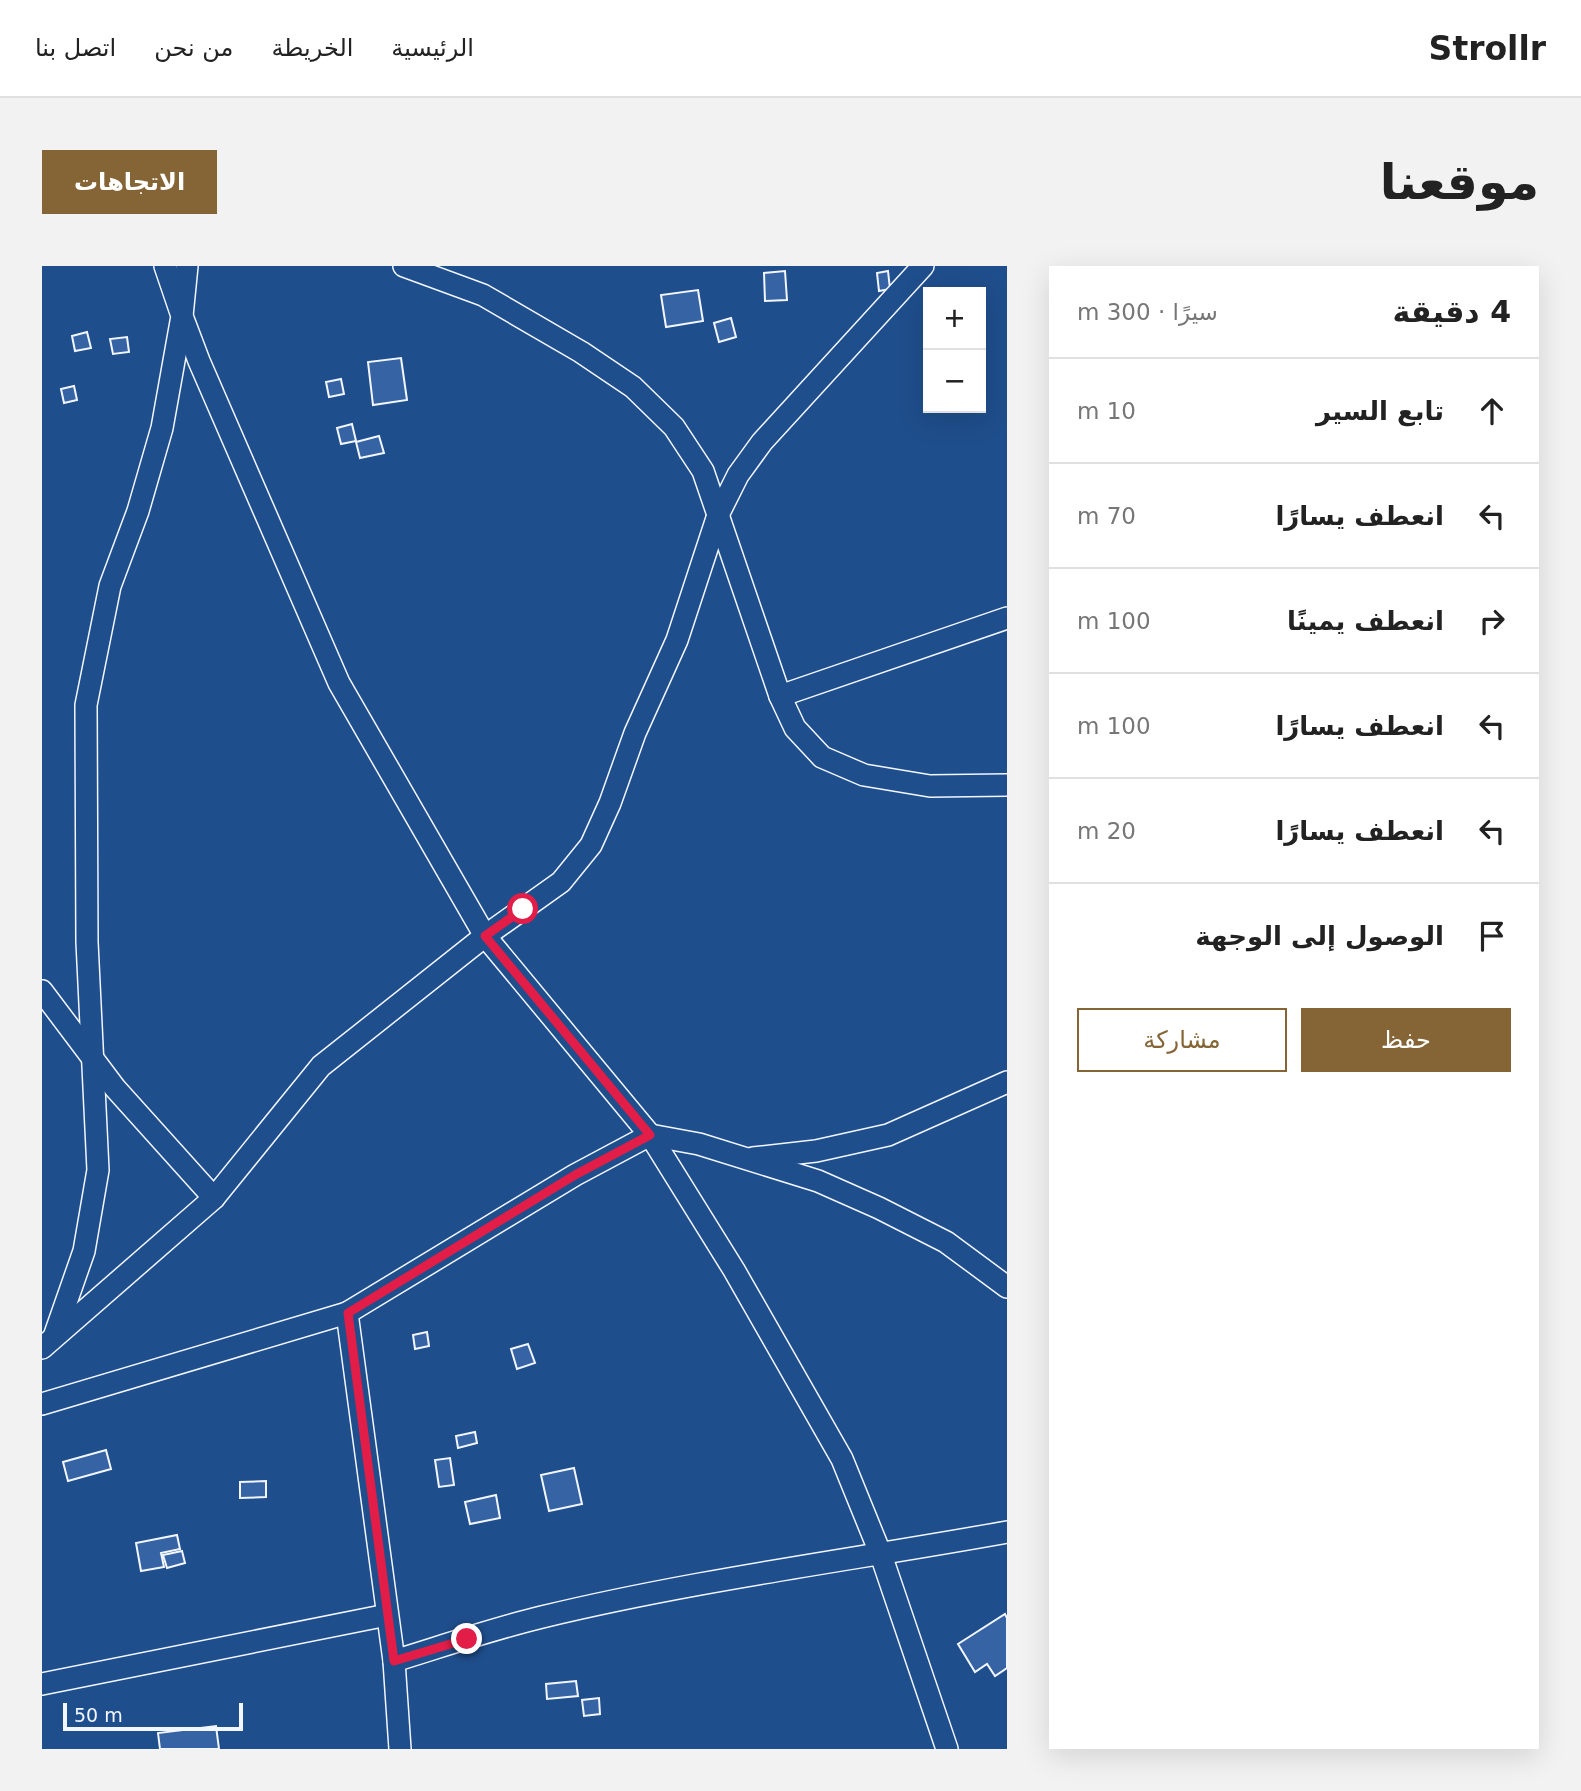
<!DOCTYPE html>
<html lang="ar">
<meta charset="utf-8">
<style>
:root{--surface:#fff;--page:#f2f2f2;--text:#222;--muted:#767676;--line:#e0e0e0;--accent:#856535}
body{margin:0;font-family:"DejaVu Sans",Vazirmatn,sans-serif;background:var(--page);color:var(--text);direction:rtl}
.controls{position:absolute;right:21px;top:21px;display:grid;overflow:hidden;border-radius:0px;box-shadow:0 7px 28px #0002}
.controls button{width:63px;height:63px;display:grid;place-items:center;padding:0;border:0;border-bottom:2px solid var(--line);background:var(--surface);color:var(--text);font:35px sans-serif}
.scale{position:absolute;left:21px;bottom:18px;width:180px;box-sizing:border-box;padding-left:7px;border:4px solid #f2f6ff;border-top:0;font-size:19px;line-height:24px;white-space:nowrap;color:#f2f6ff;-webkit-text-stroke:5px #1f4e8c;paint-order:stroke}
.stop{position:absolute;width:21px;height:21px;margin:-16px;border:5px solid #e11d48;border-radius:50%;background:#fff}
.stop.end{background:#e11d48;border-color:#fff;box-shadow:0 2px 7px #0008}
.list{margin:0;padding:0;list-style:none}
h2{display:flex;justify-content:space-between;align-items:center;height:91px;margin:0;padding:0 28px;font-size:30px}
h2 small{font-size:23px;font-weight:400;color:var(--muted)}
.list li{display:grid;grid-template-columns:46px 1fr auto;gap:21px;align-items:center;box-sizing:border-box;height:105px;padding:0 28px;border-top:2px solid var(--line)}
.list b{display:block;font-size:26px;white-space:nowrap}
.list em{font-size:23px;font-style:normal;color:var(--muted)}
.actions{display:flex;gap:14px;padding:21px 28px}
.actions a{flex:1;padding:16px 0;border:2px solid var(--accent);border-radius:0px;text-align:center;font-size:24px;color:var(--accent)}
.actions .main{background:var(--accent);color:#fff}
.icon{flex:none;width:38px;height:38px;fill:none;stroke:currentColor;stroke-width:2;stroke-linecap:round;stroke-linejoin:round}
.map{position:relative;flex:none;width:965px;height:1483px;overflow:hidden;direction:ltr;border-radius:0px}
header{display:flex;align-items:center;gap:42px;box-sizing:border-box;height:98px;padding:0 35px;background:var(--surface);border-bottom:2px solid var(--line)}
header strong{font-size:33px}
nav{display:flex;gap:38px;margin-inline-start:auto;font-size:24px}
.intro{display:flex;align-items:center;justify-content:space-between;box-sizing:border-box;height:168px;padding:0 42px}
h1{margin:0;font-size:49px}
.button{padding:18px 32px;border-radius:0px;background:var(--accent);color:#fff;font-size:24px;font-weight:700}
main{display:flex;gap:42px;padding:0 42px}
aside{flex:1;background:var(--surface);border-radius:0px;box-shadow:0 7px 28px #0002}
.map>svg:first-child{display:block}
.building{fill:#3563a3;stroke:#f2f6ff;stroke-width:2}
.lines{fill:none;stroke-linecap:round;stroke-linejoin:round}
.minor-casing{stroke:#f2f6ff;stroke-width:24}
.minor{stroke:#1f4e8c;stroke-width:21}
.route{stroke:#e11d48;stroke-width:9}
</style>
<header>
<strong>Strollr</strong>
<nav><a>الرئيسية</a><a>الخريطة</a><a>من نحن</a><a>اتصل بنا</a></nav>
</header>
<div class="intro"><h1>موقعنا</h1><a class="button">الاتجاهات</a></div>
<main>
<aside>
<h2>4 دقيقة<small>سيرًا · 300 m</small></h2>
<ul class="list">
<li><svg class="icon" aria-label="ahead" viewBox="0 0 24 24"><path d="M12 20V5M6 11l6-6 6 6"/></svg><div><b>تابع السير</b></div><em>10 m</em></li>
<li><svg class="icon" aria-label="left" viewBox="0 0 24 24"><path d="M17 20v-9H6M10 6l-5 5 5 5"/></svg><div><b>انعطف يسارًا</b></div><em>70 m</em></li>
<li><svg class="icon" aria-label="right" viewBox="0 0 24 24"><path d="M7 20v-9h11M14 6l5 5-5 5"/></svg><div><b>انعطف يمينًا</b></div><em>100 m</em></li>
<li><svg class="icon" aria-label="left" viewBox="0 0 24 24"><path d="M17 20v-9H6M10 6l-5 5 5 5"/></svg><div><b>انعطف يسارًا</b></div><em>100 m</em></li>
<li><svg class="icon" aria-label="left" viewBox="0 0 24 24"><path d="M17 20v-9H6M10 6l-5 5 5 5"/></svg><div><b>انعطف يسارًا</b></div><em>20 m</em></li>
<li><svg class="icon" aria-label="arrive" viewBox="0 0 24 24"><path d="M6 21V4h12l-3 4 3 4H6"/></svg><div><b>الوصول إلى الوجهة</b></div></li>
</ul>
<div class="actions"><a class="main">حفظ</a><a>مشاركة</a></div>
</aside>
<div class="map">
<svg width="965" height="1483" viewBox="0 0 965 1483">
<rect width="100%" height="100%" fill="#1f4e8c"/>
<!-- building -->
<g class="building">
<polygon points="743,5 745,34 723,35 722,7"/>
<polygon points="846,5 848,23 837,25 835,7"/>
<polygon points="656,24 661,55 624,61 619,29"/>
<polygon points="689,52 694,71 677,76 672,57"/>
<polygon points="45,66 49,82 33,85 30,70"/>
<polygon points="85,71 87,86 71,88 68,73"/>
<polygon points="359,92 365,134 331,139 326,96"/>
<polygon points="299,113 302,128 287,131 284,116"/>
<polygon points="32,120 35,134 22,137 19,123"/>
<polygon points="310,158 314,175 299,178 295,162"/>
<polygon points="337,170 342,187 318,192 314,176"/>
<polygon points="385,1066 387,1080 373,1083 371,1069"/>
<polygon points="486,1078 493,1097 475,1103 469,1083"/>
<polygon points="433,1166 435,1177 416,1182 414,1170"/>
<polygon points="64,1184 69,1203 26,1215 21,1196"/>
<polygon points="408,1192 412,1219 397,1221 393,1194"/>
<polygon points="532,1202 540,1238 507,1245 499,1209"/>
<polygon points="224,1215 224,1231 198,1232 198,1216"/>
<polygon points="454,1229 458,1252 428,1258 423,1236"/>
<polygon points="135,1269 138,1283 119,1287 122,1301 99,1305 94,1277"/>
<polygon points="140,1285 143,1297 125,1302 121,1289"/>
<polygon points="963,1348 965,1352 965,1402 953,1410 945,1398 933,1406 916,1378"/>
<polygon points="534,1415 536,1430 505,1433 504,1418"/>
<polygon points="557,1432 558,1448 542,1450 540,1434"/>
<polygon points="174,1460 177,1483 118,1483 116,1467"/>
</g>
<g class="lines">
<!-- minor casing -->
<g class="minor-casing">
<g id="minor">
<polyline points="145,0 140,50 157,95 297,417 443,670 608,869 692,1004 800,1193 839,1289 905,1483"/>
<polyline points="362,0 441,29 539,86 591,121 632,161 661,205 738,430 753,462 780,491 822,509 888,520 965,519"/>
<polyline points="738,430 965,352"/>
<polyline points="0,725 73,822 172,932"/>
<polyline points="711,892 774,885 846,869 965,816"/>
<polyline points="305,1047 352,1395 358,1483"/>
<polyline points="13,1068 42,985 56,904 45,676 44,439 68,320 96,245 120,162 140,50 123,0"/>
<polyline points="0,1082 172,932 279,800 443,670 519,616 549,579 568,537 593,467 635,374 676,249 696,209 720,176 881,0"/>
<polyline points="0,1138 305,1047 533,909 608,869 657,878 776,915 837,942 904,976 965,1021"/>
<path d="M352,1395C401,1380 450,1363 500,1351C653,1314 810,1294 965,1266"/>
<polyline points="0,1418 345,1349"/>
</g>
</g>
<!-- minor -->
<use href="#minor" class="minor"/>
</g>
<g class="lines">
<!-- route -->
<polyline class="route" points="425,1373 352,1395 306,1047 533,909 608,869 443,670 481,643"/>
</g>
</svg>
<div class="controls">
<button>+</button>
<button>−</button>
</div>
<div class="scale">50 m</div>
<div class="stop" style="left:481px;top:643px"></div>
<div class="stop end" style="left:425px;top:1373px"></div>
</div>
</main>
